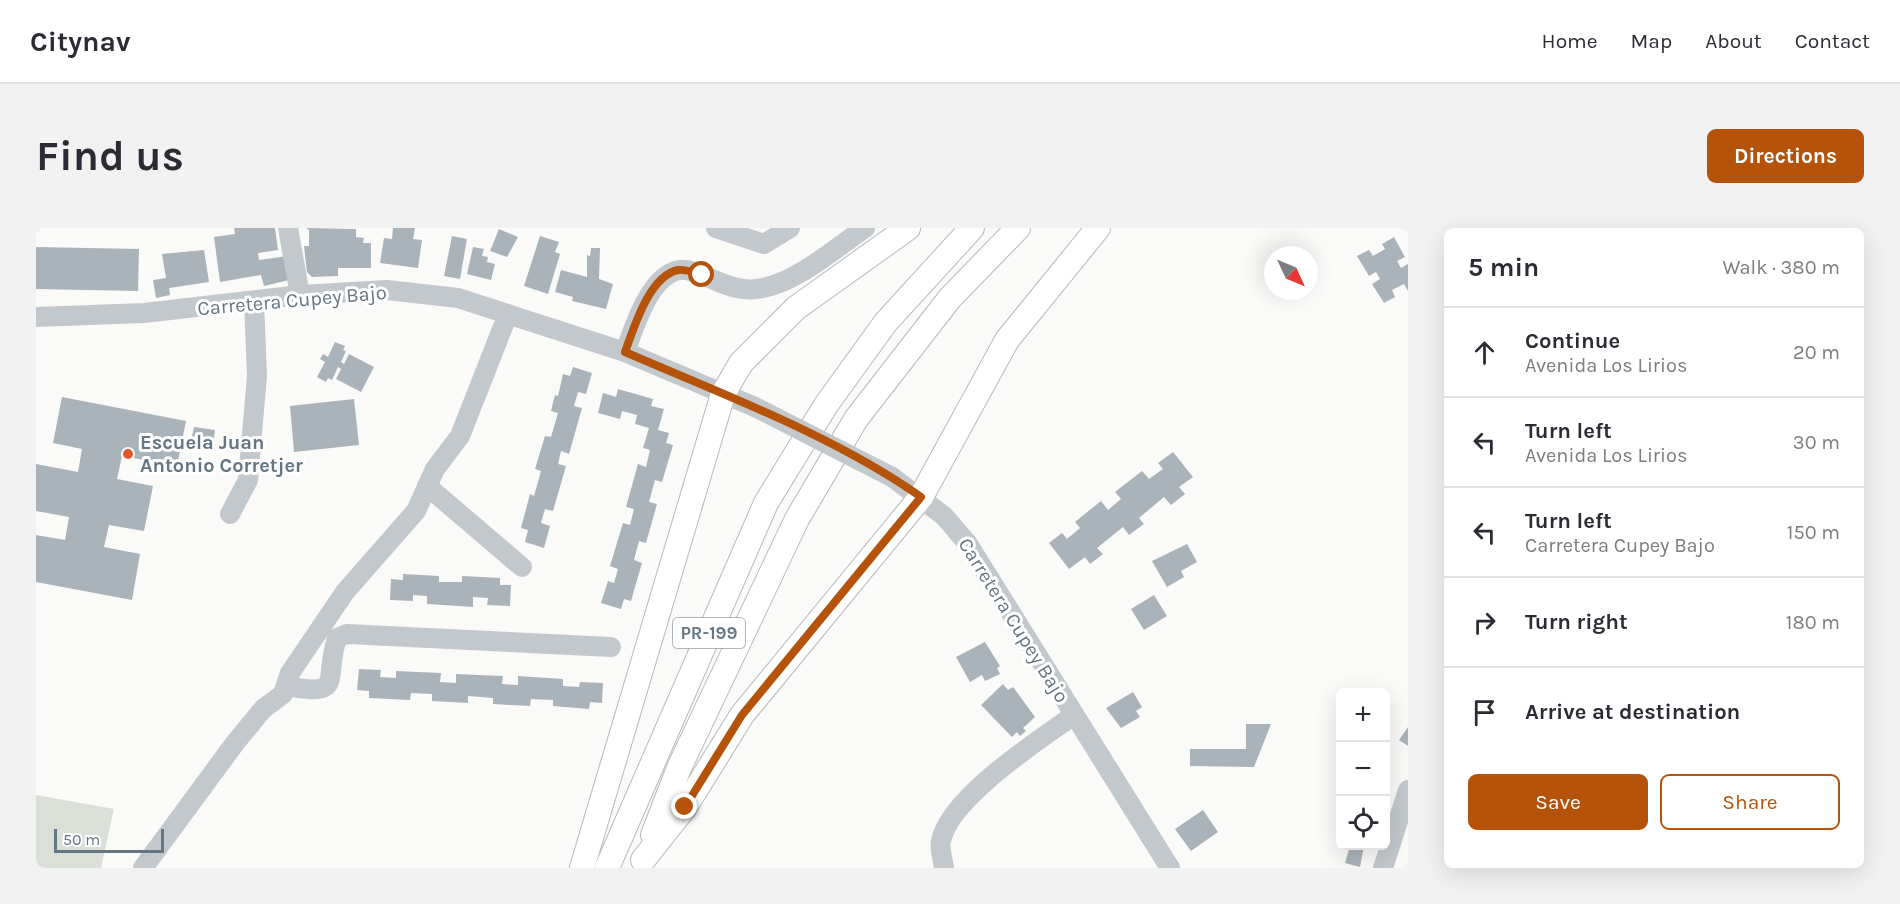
<!DOCTYPE html>
<meta charset="utf-8">
<style>
:root{--surface:#fff;--page:#f2f2f3;--text:#2b2b33;--muted:#7c7c81;--line:#e1e1e2;--accent:#b45309}
body{margin:0;font-family:Karla,sans-serif;background:var(--page);color:var(--text)}
.controls{position:absolute;right:18px;bottom:18px;display:grid;overflow:hidden;border-radius:9px;box-shadow:0 6px 24px #0002}
.controls button{width:54px;height:54px;display:grid;place-items:center;padding:0;border:0;border-bottom:2px solid var(--line);background:var(--surface);color:var(--text);font:30px sans-serif}
.compass{position:absolute;left:1228px;top:18px;width:54px;height:54px;border-radius:50%;background:var(--surface);box-shadow:0 6px 24px #0002;rotate:134deg}
.scale{position:absolute;left:18px;bottom:15px;width:110px;box-sizing:border-box;padding-left:6px;border:3px solid #657683;border-top:0;font-size:16px;line-height:21px;white-space:nowrap;color:#657683;-webkit-text-stroke:4px #fff;paint-order:stroke}
.stop{position:absolute;width:18px;height:18px;margin:-14px;border:4px solid #b45309;border-radius:50%;background:#fff}
.stop.end{background:#b45309;border-color:#fff;box-shadow:0 2px 6px #0008}
.list{margin:0;padding:0;list-style:none}
h2{display:flex;justify-content:space-between;align-items:center;height:78px;margin:0;padding:0 24px;font-size:26px}
h2 small{font-size:20px;font-weight:400;color:var(--muted)}
.list li{display:grid;grid-template-columns:39px 1fr auto;gap:18px;align-items:center;box-sizing:border-box;height:90px;padding:0 24px;border-top:2px solid var(--line)}
.list b{display:block;font-size:22px;white-space:nowrap}
.list p{margin:0;font-size:20px;white-space:nowrap;color:var(--muted)}
.list em{font-size:20px;font-style:normal;color:var(--muted)}
.actions{display:flex;gap:12px;padding:18px 24px}
.actions a{flex:1;padding:14px 0;border:2px solid var(--accent);border-radius:9px;text-align:center;font-size:21px;color:var(--accent)}
.actions .main{background:var(--accent);color:#fff}
.icon{flex:none;width:33px;height:33px;fill:none;stroke:currentColor;stroke-width:2;stroke-linecap:round;stroke-linejoin:round}
.map{position:relative;flex:none;width:1372px;height:640px;overflow:hidden;border-radius:9px}
header{display:flex;align-items:center;gap:36px;box-sizing:border-box;height:84px;padding:0 30px;background:var(--surface);border-bottom:2px solid var(--line)}
header strong{font-size:28px}
nav{display:flex;gap:33px;margin-inline-start:auto;font-size:21px}
.intro{display:flex;align-items:center;justify-content:space-between;box-sizing:border-box;height:144px;padding:0 36px}
h1{margin:0;font-size:42px}
.button{padding:15px 27px;border-radius:9px;background:var(--accent);color:#fff;font-size:21px;font-weight:700}
main{display:flex;gap:36px;padding:0 36px}
aside{flex:1;background:var(--surface);border-radius:9px;box-shadow:0 6px 24px #0002}
.map>svg:first-child{display:block}
.green{fill:#dadfd7}
.building{fill:#aab3b9}
.lines{fill:none;stroke-linecap:round;stroke-linejoin:round}
.major-casing{stroke:#b5babe;stroke-width:26}
.minor{stroke:#c3c8cc;stroke-width:20}
.major{stroke:#fff;stroke-width:24}
.minor-bridge{stroke:#c3c8cc;stroke-width:20}
.route{stroke:#b45309;stroke-width:8}
.poi-dot{fill:#e4572e;stroke:#fff;stroke-width:2}
.labels{text-anchor:middle;stroke-width:6;stroke-linejoin:round;paint-order:stroke}
.shield{fill:#fff;stroke:#939fa8;stroke-width:1.5}
.shield-label{font-size:18px;font-weight:bold;fill:#657683}
.street-label{font-size:20px;fill:#657683;stroke:#fff}
.poi-label{font-size:20px;font-weight:bold;fill:#657683;stroke:#fff;text-anchor:start}
</style>
<header>
<strong>Citynav</strong>
<nav><a>Home</a><a>Map</a><a>About</a><a>Contact</a></nav>
</header>
<div class="intro"><h1>Find us</h1><a class="button">Directions</a></div>
<main>
<div class="map">
<svg width="1372" height="640" viewBox="0 0 1372 640">
<rect width="100%" height="100%" fill="#fafaf8"/>
<!-- green -->
<polygon class="green" points="0,567 78,581 65,640 0,640"/>
<!-- building -->
<g class="building">
<polygon points="198,0 239,0 242,22 222,25 223,32 252,28 253,52 228,58 225,47 184,54 178,9 199,6"/>
<polygon points="270,0 320,1 320,9 328,10 327,15 335,15 335,40 302,40 302,48 276,49 271,44 268,18 273,18 273,2"/>
<polygon points="357,0 379,0 377,11 386,12 382,40 344,35 348,10 356,11"/>
<polygon points="463,1 482,9 471,29 454,23"/>
<polygon points="416,8 431,11 424,51 408,48"/>
<polygon points="504,8 523,14 519,24 524,26 512,66 488,58"/>
<polygon points="1358,9 1369,29 1361,33 1365,40 1372,36 1372,63 1368,56 1356,62 1359,69 1348,75 1336,56 1344,51 1340,44 1333,48 1321,28 1333,22 1337,28 1349,21 1346,16"/>
<polygon points="0,19 103,21 102,63 0,61"/>
<polygon points="437,19 448,21 446,28 452,29 451,34 459,36 455,52 431,46"/>
<polygon points="555,20 564,20 563,51 577,56 570,81 536,73 537,69 519,64 525,42 551,49 551,27 554,28"/>
<polygon points="168,22 173,54 133,60 134,67 120,70 117,52 130,50 126,26"/>
<polygon points="299,114 309,118 307,122 310,123 305,134 308,136 313,126 338,139 325,164 300,151 305,141 302,139 296,152 292,150 290,154 281,149 289,134 284,131 287,126 292,129"/>
<polygon points="537,139 556,145 550,166 542,164 538,178 546,180 533,226 525,223 522,236 530,238 517,283 509,281 505,295 514,298 508,320 489,314 492,302 485,300 494,266 498,268 505,243 499,241 509,208 515,209 522,185 515,183 519,167 522,168 527,146 534,148"/>
<polygon points="582,161 617,171 615,178 628,181 622,202 633,205 630,215 637,217 626,254 619,252 613,274 621,276 610,315 603,313 598,332 606,335 595,373 588,371 585,381 565,375 572,353 578,355 582,341 574,338 587,295 594,297 598,281 590,279 602,236 610,239 614,222 607,220 613,200 599,196 601,187 586,183 584,191 562,185 567,165 580,169"/>
<polygon points="26,169 150,193 141,238 86,228 81,251 117,258 108,303 73,297 68,319 104,326 96,372 0,354 0,307 29,312 33,289 0,283 0,236 42,244 46,221 17,215"/>
<polygon points="318,171 323,217 258,224 254,178"/>
<polygon points="158,199 179,202 176,222 154,218"/>
<polygon points="1137,224 1157,249 1143,259 1149,266 1135,277 1128,269 1103,290 1108,296 1093,307 1087,299 1061,320 1067,326 1054,336 1049,329 1033,341 1013,315 1026,305 1031,311 1044,300 1039,294 1065,273 1072,282 1085,271 1079,264 1106,243 1113,251 1127,241 1122,235"/>
<polygon points="1151,316 1161,334 1145,343 1148,349 1131,359 1116,333"/>
<polygon points="367,346 403,348 403,354 426,354 426,348 464,350 464,357 475,357 474,378 451,377 452,370 437,369 437,379 391,376 391,368 377,367 377,373 354,372 355,351 367,352"/>
<polygon points="1118,367 1131,388 1108,402 1095,381"/>
<polygon points="949,414 964,438 961,440 964,446 949,453 946,447 934,454 920,429"/>
<polygon points="323,441 345,442 344,449 360,450 360,443 405,445 404,454 420,455 420,446 467,448 466,456 482,457 482,448 527,451 527,458 543,459 544,454 567,455 566,475 554,474 553,481 517,478 517,472 495,471 494,478 457,476 457,470 432,468 432,475 396,473 396,466 375,465 374,472 333,470 333,463 321,462"/>
<polygon points="967,456 972,462 977,459 999,489 987,500 990,503 984,508 981,504 976,509 945,477"/>
<polygon points="1097,464 1106,479 1100,483 1104,489 1085,500 1070,480"/>
<polygon points="1210,496 1235,496 1218,539 1154,538 1154,521 1210,521"/>
<polygon points="1372,499 1372,518 1363,512"/>
<polygon points="1167,582 1182,604 1155,623 1139,601"/>
<polygon points="1314,618 1328,618 1324,639 1309,635"/>
</g>
<g class="lines">
<!-- major casing -->
<g class="major-casing">
<g id="major">
<polyline points="617,607 643,540 761,291 820,191 914,70 982,0"/>
<polyline points="607,632 649,579 706,487 885,269 971,112 1062,0"/>
<polyline points="546,640 687,166 705,135 760,80 872,0"/>
<polyline points="571,640 730,275 790,177 850,94 936,0"/>
</g>
</g>
<!-- minor -->
<g class="minor">
<polyline points="252,0 264,67"/>
<polyline points="680,0 728,16 754,0"/>
<polyline points="0,89 108,85 264,67 351,62 422,70 589,124 719,179"/>
<path d="M589,124C598,100 613,48 643,42C654,40 668,48 678,52C694,59 709,64 727,60C764,52 798,21 829,0"/>
<polyline points="856,249 908,288 932,316 1134,640"/>
<polyline points="391,258 486,339"/>
<polyline points="194,286 212,252 221,148 218,73"/>
<path d="M250,458C310,469 287,453 301,410L311,406L575,419"/>
<polyline points="107,640 199,515 227,481 247,466 254,445 309,364 380,283 399,241 424,208 472,86"/>
<path d="M908,640C907,632 903,620 905,613C913,570 1003,512 1038,487"/>
<polyline points="1347,640 1372,562"/>
</g>
<!-- major -->
<use href="#major" class="major"/>
<!-- minor-bridge -->
<polyline class="minor-bridge" points="719,179 856,249"/>
</g>
<g class="lines">
<!-- route -->
<path class="route" d="M649,579L706,487L885,269C799,208 686,166 589,124C598,100 613,48 642,42C650,41 659,45 666,47"/>
</g>
<!-- markers -->
<circle class="poi-dot" cx="92" cy="226" r="6"/>
<g class="labels">
<!-- shield labels -->
<rect class="shield" x="637" y="390" width="72" height="30" rx="4.5"/>
<g class="shield-label">
<text x="673" y="411">PR-199</text>
</g>
<!-- street labels -->
<g class="street-label">
<text transform="translate(256 72) rotate(-5)" y="7">Carretera Cupey Bajo</text>
<text transform="translate(978 392) rotate(58)" y="7">Carretera Cupey Bajo</text>
</g>
<!-- poi labels -->
<g class="poi-label">
<text x="104" y="221">Escuela Juan<tspan x="104" dy="23">Antonio Corretjer</tspan></text>
</g>
</g>
</svg>
<div class="controls">
<button>+</button>
<button>−</button>
<button><svg class="icon" aria-label="locate" viewBox="0 0 24 24"><circle cx="12" cy="12" r="6"/><path d="M12 2v4M12 18v4M2 12h4M18 12h4"/></svg></button>
</div>
<svg class="compass" viewBox="-18 -18 36 36"><path d="M0-13l5 13h-10z" fill="#e53935"/><path d="M0 13l5-13h-10z" fill="#7c7c81"/></svg>
<div class="scale">50 m</div>
<div class="stop" style="left:666px;top:47px"></div>
<div class="stop end" style="left:649px;top:579px"></div>
</div>
<aside>
<h2>5 min<small>Walk · 380 m</small></h2>
<ul class="list">
<li><svg class="icon" aria-label="ahead" viewBox="0 0 24 24"><path d="M12 20V5M6 11l6-6 6 6"/></svg><div><b>Continue</b><p>Avenida Los Lirios</p></div><em>20 m</em></li>
<li><svg class="icon" aria-label="left" viewBox="0 0 24 24"><path d="M17 20v-9H6M10 6l-5 5 5 5"/></svg><div><b>Turn left</b><p>Avenida Los Lirios</p></div><em>30 m</em></li>
<li><svg class="icon" aria-label="left" viewBox="0 0 24 24"><path d="M17 20v-9H6M10 6l-5 5 5 5"/></svg><div><b>Turn left</b><p>Carretera Cupey Bajo</p></div><em>150 m</em></li>
<li><svg class="icon" aria-label="right" viewBox="0 0 24 24"><path d="M7 20v-9h11M14 6l5 5-5 5"/></svg><div><b>Turn right</b></div><em>180 m</em></li>
<li><svg class="icon" aria-label="arrive" viewBox="0 0 24 24"><path d="M6 21V4h12l-3 4 3 4H6"/></svg><div><b>Arrive at destination</b></div></li>
</ul>
<div class="actions"><a class="main">Save</a><a>Share</a></div>
</aside>
</main>
